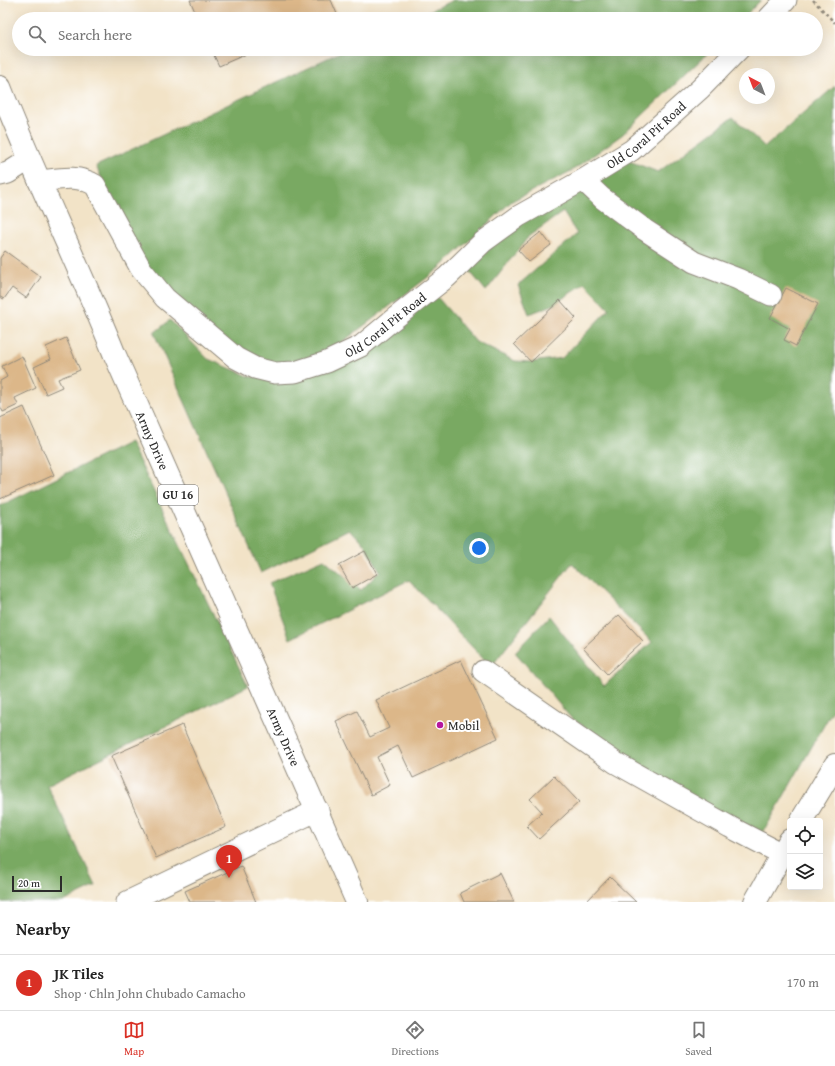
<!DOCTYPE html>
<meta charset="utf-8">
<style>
:root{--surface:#fff;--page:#f2f2f2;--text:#222;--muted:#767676;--line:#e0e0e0;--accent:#d93025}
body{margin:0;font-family:"Gentium Book Plus",serif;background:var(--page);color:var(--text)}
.controls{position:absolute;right:12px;bottom:12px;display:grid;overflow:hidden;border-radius:4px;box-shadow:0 4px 16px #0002}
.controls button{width:36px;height:36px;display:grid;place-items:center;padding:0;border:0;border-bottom:1px solid var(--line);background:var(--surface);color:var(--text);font:20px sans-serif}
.compass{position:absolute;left:739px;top:68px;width:36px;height:36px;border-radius:50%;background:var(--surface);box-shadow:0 4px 16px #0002;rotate:318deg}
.scale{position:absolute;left:12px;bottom:10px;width:50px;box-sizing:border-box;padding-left:4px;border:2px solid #2b2b2b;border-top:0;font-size:11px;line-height:14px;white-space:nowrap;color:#2b2b2b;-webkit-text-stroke:3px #fff;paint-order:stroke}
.you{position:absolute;left:479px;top:548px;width:14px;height:14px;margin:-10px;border:3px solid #fff;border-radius:50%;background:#1a73e8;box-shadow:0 0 0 6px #1a73e833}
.badge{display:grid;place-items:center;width:26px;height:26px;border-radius:50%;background:var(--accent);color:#fff;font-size:13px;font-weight:700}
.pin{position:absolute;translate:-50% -33px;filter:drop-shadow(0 1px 2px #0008)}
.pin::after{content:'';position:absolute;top:21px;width:14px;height:12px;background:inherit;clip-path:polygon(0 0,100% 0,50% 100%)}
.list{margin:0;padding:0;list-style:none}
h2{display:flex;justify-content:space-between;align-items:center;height:52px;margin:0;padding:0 16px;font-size:17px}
h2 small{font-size:13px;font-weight:400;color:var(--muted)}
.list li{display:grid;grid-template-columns:26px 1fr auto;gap:12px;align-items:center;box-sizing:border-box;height:56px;padding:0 16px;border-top:1px solid var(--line)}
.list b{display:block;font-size:15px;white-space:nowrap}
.list p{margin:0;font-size:13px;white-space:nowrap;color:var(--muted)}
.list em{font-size:13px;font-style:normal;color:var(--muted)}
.icon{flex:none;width:22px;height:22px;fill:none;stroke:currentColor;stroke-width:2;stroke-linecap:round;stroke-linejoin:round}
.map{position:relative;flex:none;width:835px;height:902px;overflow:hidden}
.search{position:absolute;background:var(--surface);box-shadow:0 4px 16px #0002;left:12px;right:12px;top:12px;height:44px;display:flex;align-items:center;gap:10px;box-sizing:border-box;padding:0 14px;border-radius:22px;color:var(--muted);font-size:15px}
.sheet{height:108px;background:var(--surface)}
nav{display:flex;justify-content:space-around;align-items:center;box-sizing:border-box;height:56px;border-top:1px solid var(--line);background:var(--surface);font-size:11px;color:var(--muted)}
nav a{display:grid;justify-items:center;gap:2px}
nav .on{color:var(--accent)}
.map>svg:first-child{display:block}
.forest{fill:#79a962;stroke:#526a46}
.building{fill:#dcb789}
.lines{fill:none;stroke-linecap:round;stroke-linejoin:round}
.minor-casing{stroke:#8e8779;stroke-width:23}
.major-casing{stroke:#8e8779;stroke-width:24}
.path{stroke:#8e8779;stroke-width:2.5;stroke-dasharray:3 3;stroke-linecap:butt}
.minor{stroke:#fff;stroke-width:21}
.major{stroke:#fff;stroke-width:22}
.poi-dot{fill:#b5179e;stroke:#fff;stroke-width:1.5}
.labels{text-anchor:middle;stroke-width:4;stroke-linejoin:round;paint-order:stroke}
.shield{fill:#fff;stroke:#6b6b6b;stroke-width:1}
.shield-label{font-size:12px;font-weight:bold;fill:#2b2b2b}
.street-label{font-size:13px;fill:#2b2b2b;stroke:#fff}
.poi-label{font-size:13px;fill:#2b2b2b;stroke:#fff;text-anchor:start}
</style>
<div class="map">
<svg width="835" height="902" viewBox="0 0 835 902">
<rect width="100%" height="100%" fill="#fff"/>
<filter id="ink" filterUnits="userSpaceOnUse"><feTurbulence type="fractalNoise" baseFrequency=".025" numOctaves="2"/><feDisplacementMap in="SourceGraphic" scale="8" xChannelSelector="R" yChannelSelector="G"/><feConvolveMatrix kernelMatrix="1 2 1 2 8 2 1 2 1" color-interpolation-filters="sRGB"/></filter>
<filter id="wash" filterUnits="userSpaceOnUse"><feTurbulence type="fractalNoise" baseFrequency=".012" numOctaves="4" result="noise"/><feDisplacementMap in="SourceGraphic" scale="16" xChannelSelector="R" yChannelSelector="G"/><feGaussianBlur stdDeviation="0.9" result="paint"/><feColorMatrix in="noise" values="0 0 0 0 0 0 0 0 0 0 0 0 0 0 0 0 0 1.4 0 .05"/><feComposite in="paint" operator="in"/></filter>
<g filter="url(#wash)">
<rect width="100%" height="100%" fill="#f2e3c7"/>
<!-- forest -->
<g class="forest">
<polygon points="453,0 761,0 742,19 412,19"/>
<polygon points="347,49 712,49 623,134 573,170 512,201 440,268 353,334 321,357 271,369 237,352 139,264 96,166"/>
<polygon points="835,86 835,706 760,838 639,764 570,717 515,652 549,616 604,686 652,642 572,563 491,667 409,580 290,639 269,583 324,559 361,590 380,571 365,545 350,529 261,573 154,333 170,320 208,359 251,377 303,377 432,291 476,342 515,361 531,362 562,358 609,309 585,283 553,305 529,314 518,285 577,234 563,212 529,236 486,291 468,269 511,228 624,159 658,172 733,117 765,147"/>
<polygon points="130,442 248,686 47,785 96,886 63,902 0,902 0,506"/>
</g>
<g id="blocks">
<!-- building -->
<g class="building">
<polygon points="190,0 331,0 337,14 327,19 198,19"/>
<polygon points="211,49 258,49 219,66"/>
<polygon points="541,232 551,245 529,262 518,250"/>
<polygon points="5,251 41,277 26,298 12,288 4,299 0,297 0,258"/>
<polygon points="786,288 818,304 796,346 784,340 790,329 770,318"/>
<polygon points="560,300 576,318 531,362 514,344"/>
<polygon points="66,338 80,370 58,379 62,387 46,394 34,367 51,359 46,347"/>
<polygon points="22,356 36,388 15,398 18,405 3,412 0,406 0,381 7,377 2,366"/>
<polygon points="24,407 54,475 0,499 0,418"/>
<polygon points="365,551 377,574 352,588 339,565"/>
<polygon points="619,615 643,641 607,674 583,648"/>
<polygon points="461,660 498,738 413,778 398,746 377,757 390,785 371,795 336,721 357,711 370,737 389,728 376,700"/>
<polygon points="182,725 226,827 156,858 111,756"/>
<polygon points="554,776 579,802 539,839 527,826 542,812 530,799"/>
<polygon points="241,866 256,902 190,902 185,891"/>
<polygon points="500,873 514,902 464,902 460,893"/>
<polygon points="610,877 636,902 586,902"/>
</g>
</g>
</g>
<g filter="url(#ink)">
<use href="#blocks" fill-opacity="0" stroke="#8e8779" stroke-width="1"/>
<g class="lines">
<!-- minor casing -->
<g class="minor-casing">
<g id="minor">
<polyline points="768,19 786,0"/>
<polyline points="0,175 8,173 30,159"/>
<polyline points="583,180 602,198 645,230 694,262 738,279 771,295"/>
<path id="s1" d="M39,181C59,179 77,174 95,185L141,269L165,298L236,358L255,368L275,373L295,372L327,362L361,346L390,322L447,277L483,242L519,216L583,180L632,150L700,89L739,49"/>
<polyline points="483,671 616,763 730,827 782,854"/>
<polyline points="127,902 318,810"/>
</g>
</g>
<!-- major casing -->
<g class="major-casing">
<g id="major">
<path id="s2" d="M0,87C35,177 78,263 114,353L357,902"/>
<polyline points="801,821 835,765"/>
<polyline points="755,902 790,840"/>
</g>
</g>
<!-- path -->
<polyline class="path" points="813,0 835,23"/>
<!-- minor -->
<use href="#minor" class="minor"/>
<!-- major -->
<use href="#major" class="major"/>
</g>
</g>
<!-- markers -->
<circle class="poi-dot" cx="440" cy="725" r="4"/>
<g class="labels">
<!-- shield labels -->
<rect class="shield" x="158" y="485" width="40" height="20" rx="3"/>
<g class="shield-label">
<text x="178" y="499">GU 16</text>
</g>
<!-- street labels -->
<g class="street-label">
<text dy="5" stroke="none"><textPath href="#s1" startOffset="773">Old Coral Pit Road</textPath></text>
<text dy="5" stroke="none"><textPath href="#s1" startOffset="449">Old Coral Pit Road</textPath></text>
<text dy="5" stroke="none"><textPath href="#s2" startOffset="385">Army Drive</textPath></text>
<text dy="5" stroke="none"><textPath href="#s2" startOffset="709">Army Drive</textPath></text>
</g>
<!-- poi labels -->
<g class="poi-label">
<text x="448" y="730">Mobil</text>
</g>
</g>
</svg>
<div class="controls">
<button><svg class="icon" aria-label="locate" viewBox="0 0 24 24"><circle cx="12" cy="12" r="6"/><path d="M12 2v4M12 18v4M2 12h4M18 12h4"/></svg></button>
<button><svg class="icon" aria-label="layers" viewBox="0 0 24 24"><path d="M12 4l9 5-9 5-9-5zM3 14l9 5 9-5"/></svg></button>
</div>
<svg class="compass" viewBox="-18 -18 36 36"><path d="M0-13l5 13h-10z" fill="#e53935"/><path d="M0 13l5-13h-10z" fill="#767676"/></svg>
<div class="scale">20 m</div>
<div class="you"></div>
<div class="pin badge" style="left:229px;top:878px">1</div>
<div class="search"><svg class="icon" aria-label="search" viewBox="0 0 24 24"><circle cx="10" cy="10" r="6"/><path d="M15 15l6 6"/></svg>Search here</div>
</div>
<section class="sheet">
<h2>Nearby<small></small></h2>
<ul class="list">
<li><span class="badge">1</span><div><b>JK Tiles</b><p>Shop · Chln John Chubado Camacho</p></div><em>170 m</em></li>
</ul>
</section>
<nav>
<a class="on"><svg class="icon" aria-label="map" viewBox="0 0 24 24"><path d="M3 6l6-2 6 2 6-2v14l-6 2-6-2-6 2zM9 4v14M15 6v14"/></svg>Map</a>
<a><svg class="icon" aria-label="directions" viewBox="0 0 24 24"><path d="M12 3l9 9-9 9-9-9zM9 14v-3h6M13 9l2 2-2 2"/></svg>Directions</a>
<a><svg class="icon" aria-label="saved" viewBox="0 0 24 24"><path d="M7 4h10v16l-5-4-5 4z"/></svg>Saved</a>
</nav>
